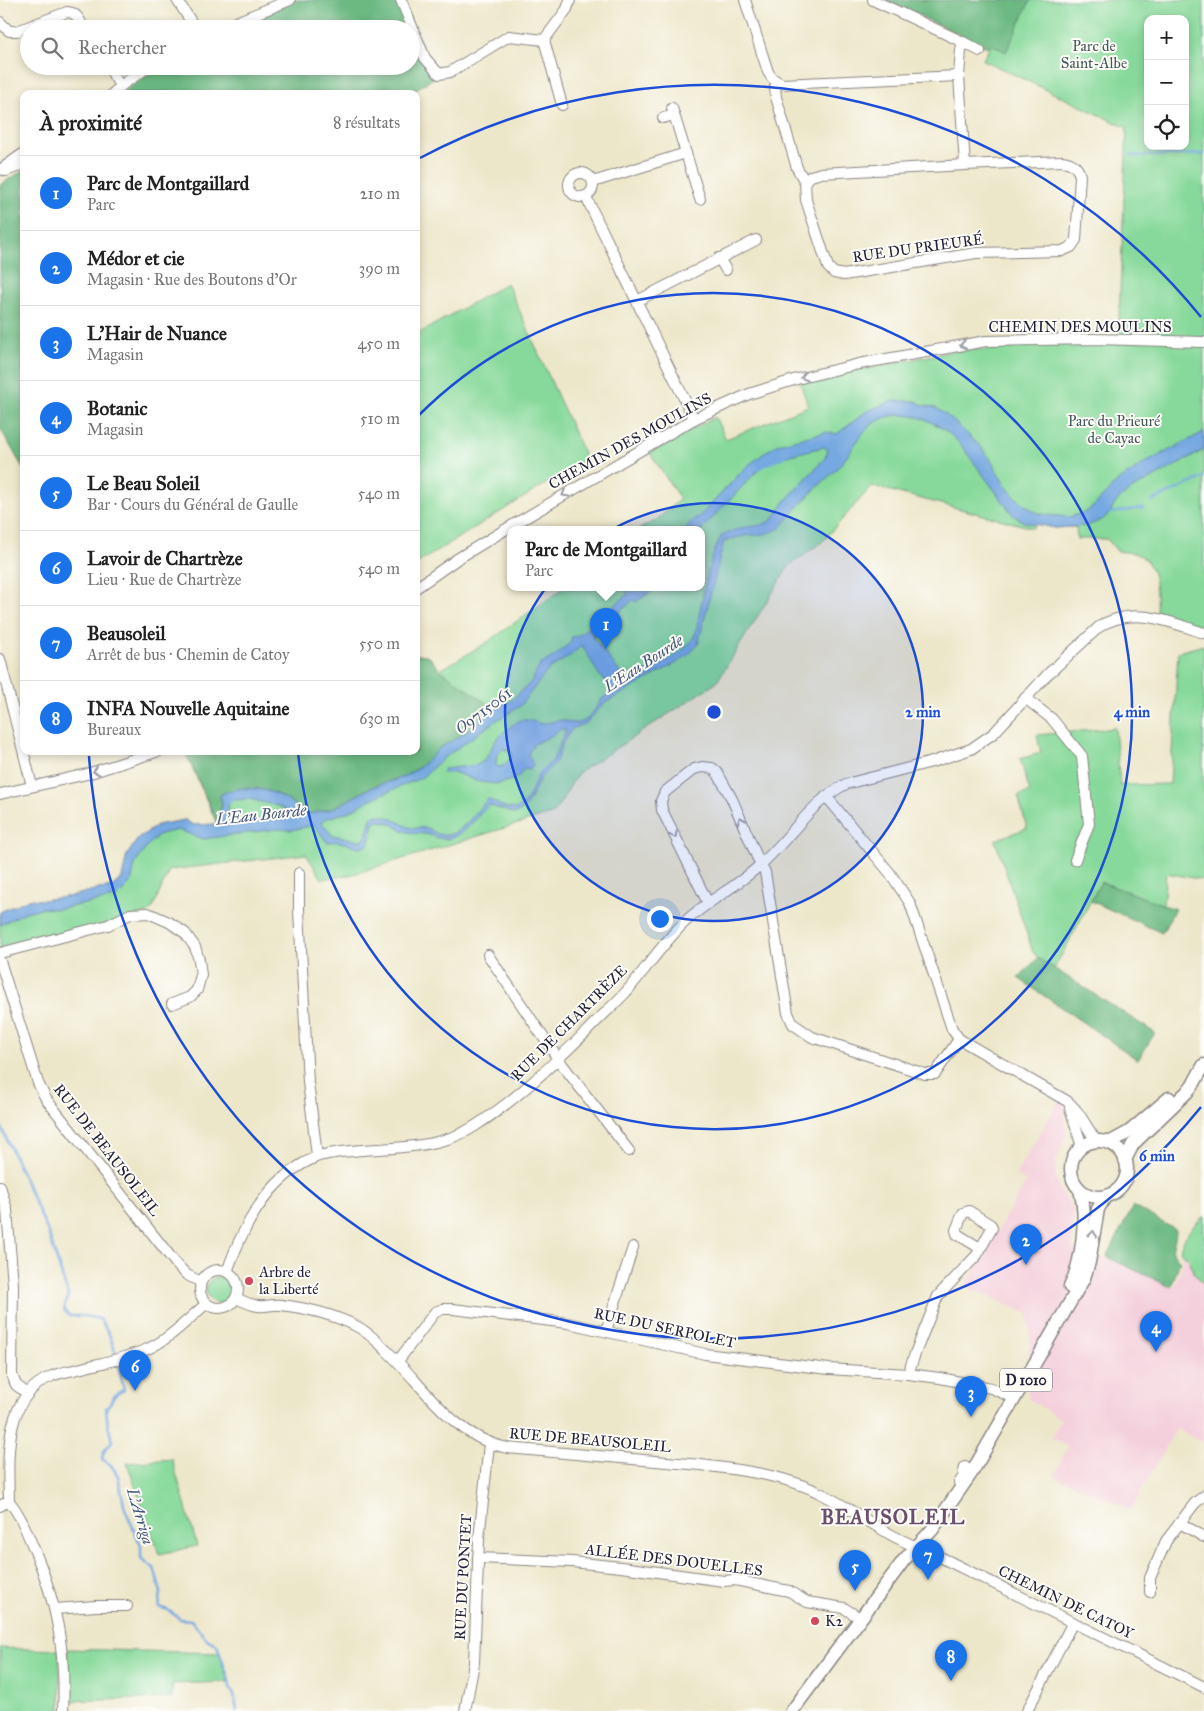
<!DOCTYPE html>
<html lang="fr">
<meta charset="utf-8">
<style>
:root{--surface:#fff;--page:#f2f2f2;--text:#222;--muted:#767676;--line:#e0e0e0;--accent:#1a73e8}
body{margin:0;font-family:"IM FELL Great Primer",serif;background:var(--page);color:var(--text)}
.controls{position:absolute;right:15px;top:15px;display:grid;overflow:hidden;border-radius:10px;box-shadow:0 2px 8px #0003}
.controls button{width:45px;height:45px;display:grid;place-items:center;padding:0;border:0;border-bottom:1px solid var(--line);background:var(--surface);color:var(--text);font:25px sans-serif}
.you{position:absolute;left:659px;top:918px;width:18px;height:18px;margin:-12px;border:4px solid #fff;border-radius:50%;background:#1a73e8;box-shadow:0 0 0 8px #1a73e833}
.badge{display:grid;place-items:center;width:32px;height:32px;border-radius:50%;background:var(--accent);color:#fff;font-size:16px;font-weight:700}
.pin{position:absolute;translate:-50% -41px;filter:drop-shadow(0 1px 2px #0008)}
.pin::after{content:'';position:absolute;top:26px;width:18px;height:15px;background:inherit;clip-path:polygon(0 0,100% 0,50% 100%)}
.popup{position:absolute;left:507px;top:526px;width:198px;height:65px;box-sizing:border-box;display:grid;place-content:center;border-radius:10px;background:var(--surface);filter:drop-shadow(0 1px 4px #0005);font-size:16px;white-space:nowrap;color:var(--muted)}
.popup b{font-size:19px;color:var(--text)}
.popup::after{content:'';position:absolute;left:50%;top:100%;margin-left:-10px;border:10px solid transparent;border-top-color:var(--surface)}
.list{margin:0;padding:0;list-style:none}
h2{display:flex;justify-content:space-between;align-items:center;height:65px;margin:0;padding:0 20px;font-size:21px}
h2 small{font-size:16px;font-weight:400;color:var(--muted)}
.list li{display:grid;grid-template-columns:32px 1fr auto;gap:15px;align-items:center;box-sizing:border-box;height:75px;padding:0 20px;border-top:1px solid var(--line)}
.list b{display:block;font-size:19px;white-space:nowrap}
.list p{margin:0;font-size:16px;white-space:nowrap;color:var(--muted)}
.list em{font-size:16px;font-style:normal;color:var(--muted)}
.icon{flex:none;width:28px;height:28px;fill:none;stroke:currentColor;stroke-width:2;stroke-linecap:round;stroke-linejoin:round}
.map{position:relative;flex:none;width:1204px;height:1711px;overflow:hidden}
.search{position:absolute;background:var(--surface);box-shadow:0 2px 8px #0003;left:20px;top:20px;width:400px;height:55px;display:flex;align-items:center;gap:12px;box-sizing:border-box;padding:0 18px;border-radius:28px;color:var(--muted);font-size:19px}
.panel{position:absolute;background:var(--surface);box-shadow:0 2px 8px #0003;left:20px;top:90px;width:400px;height:665px;border-radius:10px}
.map>svg:first-child{display:block}
.built{fill:#f4cfdc}
.green{fill:#86d99a;stroke:#547e6a;fill-rule:evenodd}
.forest{fill:#6cb982;stroke:#476e5e}
.water{fill:#76a8e1;stroke:#4c658e;fill-rule:evenodd}
.lines{fill:none;stroke-linecap:round;stroke-linejoin:round}
.stream{stroke:#76a8e1;stroke-width:2.5}
.minor-casing{stroke:#888482;stroke-width:12}
.major-casing{stroke:#888482;stroke-width:15}
.minor{stroke:#fff;stroke-width:10}
.major{stroke:#fff;stroke-width:12}
.oneway{stroke:#9c9ca7}
.ring{fill:none;stroke:#1d4ed8;stroke-width:2.5}
.poi-dot{fill:#d1495b;stroke:#fdfcf7;stroke-width:2}
.labels{text-anchor:middle;stroke-width:4;stroke-linejoin:round;paint-order:stroke}
.shield{fill:#fdfcf7;stroke:#646373;stroke-width:1}
.shield-label{font-size:14px;font-weight:bold;fill:#22223b}
.park-label{font-size:15px;fill:#405958;stroke:#fdfcf7}
.street-label{font-size:15px;fill:#22223b;stroke:#fdfcf7}
.poi-label{font-size:15px;fill:#22223b;stroke:#fdfcf7;text-anchor:start}
.water-label{font-size:16px;font-style:italic;fill:#44587d;stroke:#fdfcf7}
.district-label{font-size:20px;font-weight:bold;letter-spacing:1px;fill:#6b4f6d;stroke:#fdfcf7}
.centre{fill:#1d4ed8;stroke:#fdfcf7;stroke-width:2.5}
.ring-label{font-size:15px;text-anchor:middle;font-weight:bold;fill:#1d4ed8;stroke:#fdfcf7;stroke-width:4;stroke-linejoin:round;paint-order:stroke}
</style>
<div class="map">
<svg width="1204" height="1711" viewBox="0 0 1204 1711">
<rect width="100%" height="100%" fill="#fdfcf7"/>
<filter id="ink" filterUnits="userSpaceOnUse"><feTurbulence type="fractalNoise" baseFrequency=".02" numOctaves="2"/><feDisplacementMap in="SourceGraphic" scale="10" xChannelSelector="R" yChannelSelector="G"/><feConvolveMatrix kernelMatrix="1 2 1 2 8 2 1 2 1" color-interpolation-filters="sRGB"/></filter>
<filter id="wash" filterUnits="userSpaceOnUse"><feTurbulence type="fractalNoise" baseFrequency=".0096" numOctaves="4" result="noise"/><feDisplacementMap in="SourceGraphic" scale="20" xChannelSelector="R" yChannelSelector="G"/><feGaussianBlur stdDeviation="1.12" result="paint"/><feColorMatrix in="noise" values="0 0 0 0 0 0 0 0 0 0 0 0 0 0 0 0 0 1.4 0 .05"/><feComposite in="paint" operator="in"/></filter>
<g filter="url(#wash)">
<rect width="100%" height="100%" fill="#ede7ca"/>
<!-- built -->
<polygon class="built" points="1065,1091 1066,1135 1056,1161 1055,1176 1062,1193 1074,1210 1072,1248 1111,1260 1174,1288 1184,1259 1180,1251 1182,1243 1195,1223 1204,1216 1204,1443 1176,1429 1131,1510 1054,1476 1068,1447 1052,1438 1061,1419 1028,1399 1030,1339 1028,1314 965,1286 1026,1182 1015,1175"/>
<!-- green -->
<g class="green">
<path d="M1032,0H1204V633L1157,619C1155,598 1160,564 1137,554C1131,552 1123,552 1117,551L1107,539H1077L1076,527L1055,528L1035,524L1033,528L872,486L822,542L789,566L716,683L578,773L554,813L350,875L322,879L306,854L169,870L153,908L148,913L0,953V912L29,899L42,900L73,896L94,890L112,887L122,878L127,855L138,839L157,825L185,820L193,825L217,824L185,751H416V655H427L440,670L486,643L564,588H701V530H638L658,519L680,499L650,453L715,417L726,439L808,406L800,382L836,373L875,367L953,351L1013,348L1014,340L1118,339L1127,128L983,60L991,44L1006,51L1029,2ZM1148,19H1185V146H1148Z"/>
<polygon points="507,283 586,459 416,564 416,335"/>
<polygon points="1204,645 1203,784 1204,784 1204,880 1166,873 1163,905 1101,882 1054,969 1038,958 1033,952 995,840 1027,828 1018,796 1030,792 1020,759 1041,753 1037,735 1115,728 1120,785 1170,784 1178,652"/>
<path d="M1204,1216V1284L1195,1274L1188,1257L1183,1255L1180,1251C1183,1236 1193,1226 1204,1216Z"/>
<circle cx="219" cy="1290" r="13"/>
<polygon points="172,1459 197,1546 159,1554 127,1463"/>
<polygon points="0,1648 59,1650 61,1711 0,1711"/>
<polygon points="67,1649 219,1653 228,1682 172,1684 172,1698 68,1701 69,1671"/>
</g>
<!-- forest -->
<g class="forest">
<polygon points="289,0 402,0 435,77 409,94 121,94 159,66 411,66 411,29 218,29"/>
<polygon points="885,0 1032,0 1029,3 1006,52 991,44 989,48"/>
<polygon points="24,170 24,470 0,428 0,185"/>
<path d="M416,655H427L440,670L495,709L463,735L440,748L420,767L403,777L372,787L332,809L309,814C299,809 289,800 278,795C262,787 235,785 220,796L222,804L218,824L185,751H416Z"/>
<polygon points="1101,882 1175,909 1162,933 1091,901"/>
<polygon points="1038,958 1155,1033 1138,1060 1018,978"/>
<path d="M1133,1206L1176,1230C1176,1246 1166,1248 1180,1261L1171,1287L1107,1257Z"/>
</g>
<!-- water -->
<path class="water" d="M892,401H916L922,405L936,408L949,417L981,447L991,460L1004,484L1016,498L1035,512L1047,515L1069,517L1086,512L1094,506L1118,481L1145,463L1204,432V450L1129,491L1116,502L1110,513L1102,520L1086,526L1055,528L1024,522L1013,515L960,444C935,416 891,401 863,433C855,443 849,455 841,464C828,479 812,490 800,505C793,512 787,522 780,528C768,536 752,534 739,537C734,538 729,540 724,541L698,644L688,655L680,661L605,703L586,723L572,729L563,742L556,762L541,777L528,803L521,811L515,814L489,805C476,816 464,839 444,839C438,839 432,835 426,834C419,833 410,834 403,830C395,826 384,819 375,821L368,845C354,850 352,844 340,842C336,841 331,842 327,842L314,825L292,830L276,829L203,839L178,830L160,834L149,844L135,864L131,883L116,898L58,909L41,908L26,912L0,925V912L29,899L42,900L73,896L94,890L112,887L122,878L127,855L138,839L157,825L185,820L193,825L218,824L222,805L220,795C235,785 262,787 278,795C289,800 299,809 309,814L332,809L372,787L403,777L420,767L440,748L463,734L495,709L511,701L531,682L540,665L556,655L572,641L571,637L578,636L628,594L626,591L627,588H656L636,602L633,600L592,636L622,675L629,679C648,671 681,656 692,640C698,631 698,617 701,606C705,583 710,556 722,535L741,528L762,525L772,520L786,500L825,458L828,450L824,447C802,452 780,456 761,467L701,530H683L694,519L700,516L746,467L767,451L778,444L826,432L837,434L867,411ZM582,645L599,675L609,683L611,692L602,699L594,711L587,719L580,723H573L561,720L542,724L528,720H520L506,730L496,740L485,760L477,765L444,769L442,773L454,772L479,782L498,784L512,780L518,777L524,769L529,770L532,768L533,765L528,754L534,744L551,736L560,729L566,730L553,760L538,775L528,799L517,809L506,808L488,799C475,811 461,838 441,835C436,834 432,830 427,828C418,827 412,830 404,825C395,820 383,813 372,816L365,839C355,843 343,835 333,836L321,822L325,819L350,811L371,799L421,778L445,757L497,720L519,707L549,669L570,656ZM503,749L511,751L512,757L503,766L498,767L496,765L497,755ZM249,799L278,806L297,816L239,823L225,826L228,805L233,800Z"/>
<g class="lines">
<!-- stream -->
<g class="stream">
<polyline points="1131,155 1136,156 1204,154"/>
<polyline points="757,469 785,456"/>
<polyline points="1152,501 1204,477"/>
<polyline points="1110,513 1143,508"/>
<polyline points="0,1124 48,1232 68,1295 64,1310 69,1316 84,1316 100,1319 109,1334 117,1357"/>
<path d="M118,1363L124,1390C111,1395 115,1399 106,1408L108,1425L112,1441L104,1451L102,1459L111,1465L118,1476L125,1509L141,1546V1558L154,1568L161,1593L159,1607L168,1610L180,1619L191,1620L207,1639L217,1645L229,1680L230,1687L234,1695L237,1711"/>
</g>
</g>
</g>
<g filter="url(#ink)">
<g class="lines">
<!-- minor casing -->
<g class="minor-casing">
<g id="minor">
<polyline points="177,0 196,29"/>
<polyline points="401,0 425,58 439,74 450,72 509,36 544,40 567,9 570,0"/>
<polyline points="745,0 768,72 772,78 781,84 959,76"/>
<polyline points="873,0 963,42 980,51"/>
<path d="M0,22L9,31H17L67,12C77,12 80,21 84,29"/>
<polyline points="219,29 290,0"/>
<polyline points="544,40 562,105"/>
<path d="M963,42L961,50L959,76L965,165L1062,161C1072,162 1078,167 1080,176L1076,240L1071,247L1062,251L976,253L844,275L834,273L828,267L806,200L805,182L811,176L821,173L965,165"/>
<polyline points="108,66 120,86"/>
<polyline points="777,82 775,87 776,97 797,168 805,182"/>
<polyline points="112,94 126,82 150,66"/>
<polyline points="672,108 700,199"/>
<polyline points="663,118 674,115"/>
<polyline points="0,170 24,153"/>
<polyline points="6,171 24,164"/>
<circle cx="581" cy="185" r="12"/>
<polyline points="593,182 686,153"/>
<polyline points="586,197 694,419"/>
<polyline points="719,258 726,270"/>
<polyline points="637,301 756,240"/>
<polyline points="416,588 457,559 508,528 694,419 749,394 797,379 859,364 986,341 1095,339 1204,342"/>
<polyline points="0,659 32,786"/>
<polyline points="1025,698 1052,719 1082,756 1089,824 1075,860"/>
<polyline points="0,794 87,774 159,751"/>
<path d="M826,796L890,873L910,903L952,1029L959,1039L1067,1101C1082,1113 1085,1127 1097,1141"/>
<polyline points="299,873 299,910 308,1082 317,1156"/>
<polyline points="708,903 662,810 661,801 665,792 694,769 702,767 712,768 717,772 732,799 757,857 765,872 788,1013 793,1024 812,1037 925,1074 935,1074 959,1039"/>
<polyline points="0,953 108,925 130,914 148,913 169,922 185,933 195,947 199,960 201,975 197,990 190,997 172,1004"/>
<polyline points="488,955 558,1059 629,1151"/>
<polyline points="0,961 38,1083 46,1099 177,1265 187,1275 201,1282"/>
<polyline points="1070,1108 1082,1147"/>
<polyline points="0,1186 7,1210 13,1285 12,1375 16,1385 28,1394"/>
<circle cx="219" cy="1289" r="19"/>
<path d="M227,1272C241,1231 265,1185 304,1163C309,1161 314,1157 319,1156C343,1150 368,1150 393,1148C421,1146 451,1142 475,1126C516,1100 551,1066 585,1033C598,1019 613,1006 626,992C647,968 664,941 687,920C710,899 738,886 760,865C790,839 810,802 846,784L932,762L971,749L994,733L1047,675L1099,627C1132,605 1170,622 1204,633"/>
<path d="M236,1298C243,1301 250,1305 258,1306C265,1307 273,1304 281,1305C306,1308 335,1315 358,1327C369,1333 378,1342 387,1351C425,1387 452,1436 507,1448L701,1465C742,1470 787,1475 824,1495C859,1513 890,1539 928,1551L1204,1687"/>
<polyline points="606,1331 633,1247"/>
<polyline points="398,1361 435,1312 443,1309 453,1309 568,1323 705,1354 829,1369 908,1374 940,1378 991,1388 1007,1395"/>
<polyline points="908,1374 916,1351 938,1296 977,1255 992,1228 991,1225 969,1211 963,1213 956,1230 957,1234 980,1248"/>
<polyline points="959,1483 963,1477 965,1467"/>
<path d="M9,1501C8,1458 3,1396 52,1376C61,1372 70,1371 78,1369C101,1363 123,1359 145,1350C168,1341 187,1320 206,1304"/>
<path d="M9,1501C22,1517 26,1531 34,1549C57,1603 66,1652 63,1711"/>
<polyline points="0,1506 9,1501"/>
<polyline points="1180,1523 1204,1537"/>
<polyline points="478,1558 572,1562 621,1567 724,1581 735,1580 789,1591 807,1602 844,1608 860,1618"/>
<polyline points="1150,1592 1150,1578 1166,1541 1195,1503 1204,1496"/>
<polyline points="55,1609 96,1606 127,1606"/>
<polyline points="465,1711 474,1663 479,1539 489,1444"/>
<polyline points="1027,1711 1073,1622"/>
</g>
</g>
<!-- major casing -->
<g class="major-casing">
<g id="major">
<circle cx="1099" cy="1169" r="28"/>
<polyline points="1109,1143 1129,1132 1169,1098"/>
<polyline points="1125,1160 1133,1144 1187,1092 1194,1083 1204,1065"/>
<path d="M1070,1287C1082,1262 1088,1217 1080,1190"/>
<polyline points="792,1711 904,1560 932,1530 972,1472 1084,1278 1089,1262 1098,1209 1105,1197"/>
</g>
</g>
<!-- minor -->
<use href="#minor" class="minor"/>
<!-- major -->
<use href="#major" class="major"/>
</g>
<!-- one-way arrows -->
<defs><path id="oneway-chevron" d="M-2-3.5L2.5 0L-2 3.5" fill="none" stroke-width="1.6" stroke-linecap="round" stroke-linejoin="round" transform="scale(1.25)"/></defs>
<g class="oneway">
<use href="#oneway-chevron" transform="translate(963 345) rotate(171)"/>
<use href="#oneway-chevron" transform="translate(804 377) rotate(163)"/>
<use href="#oneway-chevron" transform="translate(565 494) rotate(150)"/>
<use href="#oneway-chevron" transform="translate(96 771) rotate(164)"/>
<use href="#oneway-chevron" transform="translate(741 820) rotate(-113)"/>
<use href="#oneway-chevron" transform="translate(674 835) rotate(64)"/>
<use href="#oneway-chevron" transform="translate(1093 1234) rotate(-83)"/>
</g>
</g>
<!-- distance rings -->
<circle cx="714" cy="712" r="209" fill="#1d4ed8" fill-opacity=".12"/>
<g class="ring">
<circle cx="714" cy="712" r="209"/>
<path d="M418 416A418 418 0 1 1 298 752"/>
<path d="M1201 1107A627 627 0 0 1 89 756M420 158A627 627 0 0 1 1201 317"/>
</g>
<!-- markers -->
<g class="poi-dot">
<circle cx="249" cy="1281" r="5"/>
<circle cx="815" cy="1621" r="5"/>
</g>
<g class="labels">
<!-- shield labels -->
<rect class="shield" x="1000" y="1368.5" width="52" height="23" rx="4"/>
<g class="shield-label">
<text x="1026" y="1385">D 1010</text>
</g>
<!-- park labels -->
<g class="park-label">
<text x="1094" y="51">Parc de<tspan x="1094" dy="17">Saint-Albe</tspan></text>
<text x="1114" y="426">Parc du Prieuré<tspan x="1114" dy="17">de Cayac</tspan></text>
</g>
<!-- street labels -->
<g class="street-label">
<text transform="translate(918 248) rotate(-8)" y="5">RUE DU PRIEURÉ</text>
<text x="1080" y="332">CHEMIN DES MOULINS</text>
<text transform="translate(630 441) rotate(-29)" y="5">CHEMIN DES MOULINS</text>
<text transform="translate(569 1023) rotate(-45)" y="5">RUE DE CHARTRÈZE</text>
<text transform="translate(107 1150) rotate(52)" y="5">RUE DE BEAUSOLEIL</text>
<text transform="translate(665 1328) rotate(12)" y="5">RUE DU SERPOLET</text>
<text transform="translate(590 1440) rotate(5)" y="5">RUE DE BEAUSOLEIL</text>
<text transform="translate(674 1560) rotate(7)" y="5">ALLÉE DES DOUELLES</text>
<text transform="translate(463 1577) rotate(-87)" y="5">RUE DU PONTET</text>
<text transform="translate(1066 1602) rotate(26)" y="5">CHEMIN DE CATOY</text>
</g>
<!-- poi labels -->
<g class="poi-label">
<text x="259" y="1277">Arbre de<tspan x="259" dy="17">la Liberté</tspan></text>
<text x="825" y="1626">K2</text>
</g>
<!-- water labels -->
<g class="water-label">
<text transform="translate(643 663) rotate(-33)" y="6">L'Eau Bourde</text>
<text transform="translate(483 710) rotate(-37)" y="6">O9715061</text>
<text transform="translate(261 814) rotate(-6)" y="6">L'Eau Bourde</text>
<text transform="translate(141 1516) rotate(73)" y="6">L'Arriga</text>
</g>
<!-- district labels -->
<g class="district-label">
<text x="893" y="1524">BEAUSOLEIL</text>
</g>
</g>
<circle cx="714" cy="712" r="8" class="centre"/>
<g class="ring-label">
<text x="923" y="717">2 min</text>
<text x="1132" y="717">4 min</text>
<text x="1157" y="1161">6 min</text>
</g>
</svg>
<div class="controls">
<button>+</button>
<button>−</button>
<button><svg class="icon" aria-label="locate" viewBox="0 0 24 24"><circle cx="12" cy="12" r="6"/><path d="M12 2v4M12 18v4M2 12h4M18 12h4"/></svg></button>
</div>
<div class="you"></div>
<div class="pin badge" style="left:606px;top:649px">1</div>
<div class="popup"><b>Parc de Montgaillard</b>Parc</div>
<div class="pin badge" style="left:1026px;top:1265px">2</div>
<div class="pin badge" style="left:971px;top:1417px">3</div>
<div class="pin badge" style="left:1156px;top:1352px">4</div>
<div class="pin badge" style="left:855px;top:1591px">5</div>
<div class="pin badge" style="left:135px;top:1391px">6</div>
<div class="pin badge" style="left:928px;top:1580px">7</div>
<div class="pin badge" style="left:951px;top:1681px">8</div>
<div class="search"><svg class="icon" aria-label="search" viewBox="0 0 24 24"><circle cx="10" cy="10" r="6"/><path d="M15 15l6 6"/></svg>Rechercher</div>
<section class="panel">
<h2>À proximité<small>8 résultats</small></h2>
<ul class="list">
<li><span class="badge">1</span><div><b>Parc de Montgaillard</b><p>Parc</p></div><em>210 m</em></li>
<li><span class="badge">2</span><div><b>Médor et cie</b><p>Magasin · Rue des Boutons d'Or</p></div><em>390 m</em></li>
<li><span class="badge">3</span><div><b>L'Hair de Nuance</b><p>Magasin</p></div><em>450 m</em></li>
<li><span class="badge">4</span><div><b>Botanic</b><p>Magasin</p></div><em>510 m</em></li>
<li><span class="badge">5</span><div><b>Le Beau Soleil</b><p>Bar · Cours du Général de Gaulle</p></div><em>540 m</em></li>
<li><span class="badge">6</span><div><b>Lavoir de Chartrèze</b><p>Lieu · Rue de Chartrèze</p></div><em>540 m</em></li>
<li><span class="badge">7</span><div><b>Beausoleil</b><p>Arrêt de bus · Chemin de Catoy</p></div><em>550 m</em></li>
<li><span class="badge">8</span><div><b>INFA Nouvelle Aquitaine</b><p>Bureaux</p></div><em>630 m</em></li>
</ul>
</section>
</div>
